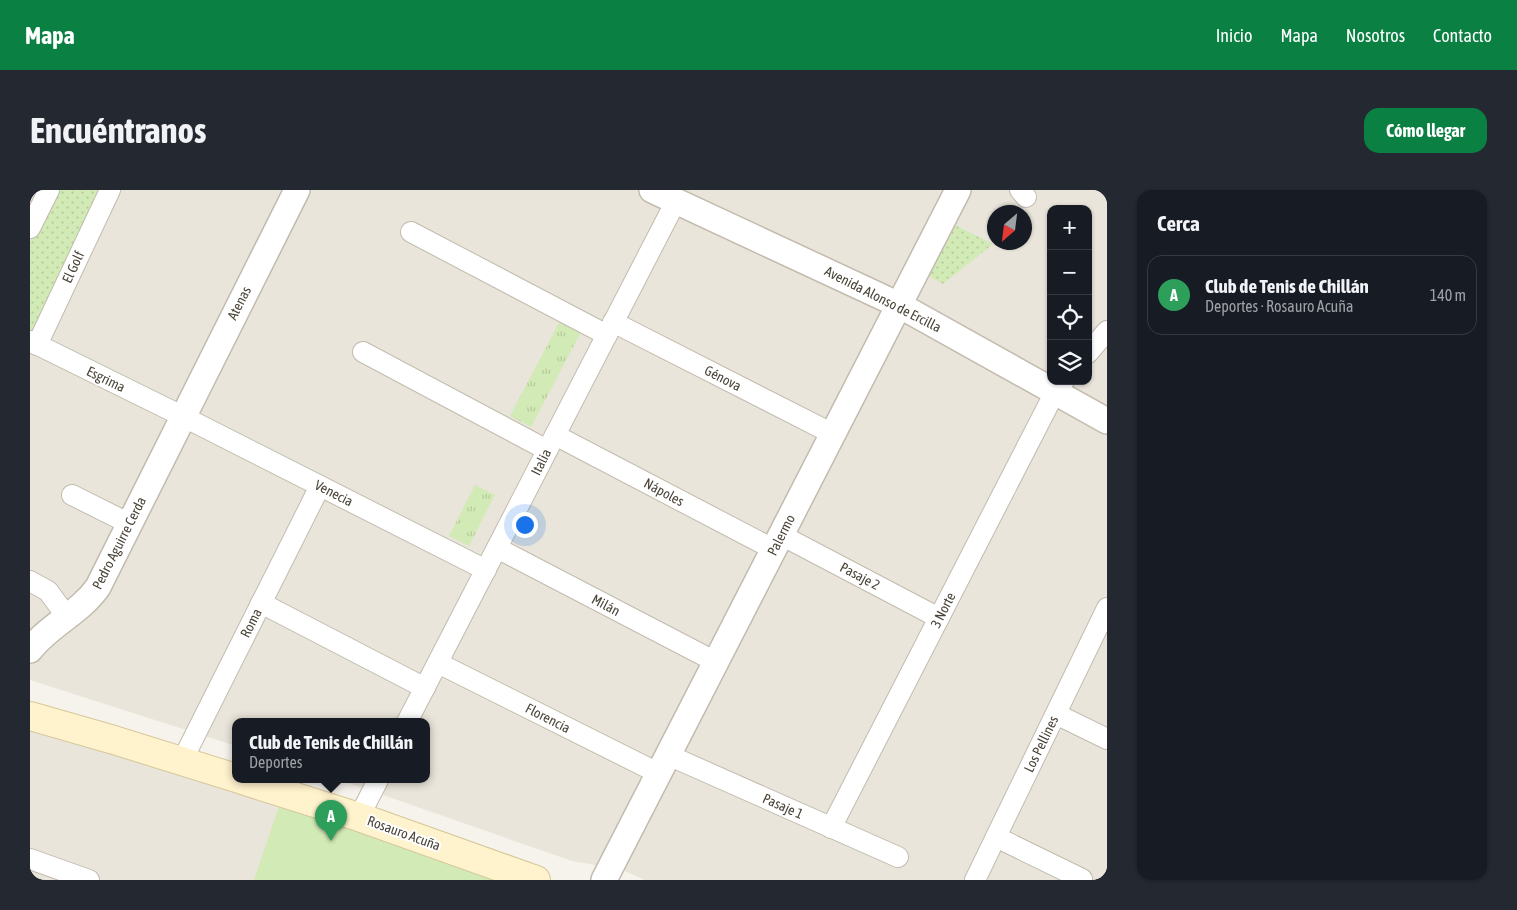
<!DOCTYPE html>
<html lang="es">
<meta charset="utf-8">
<style>
:root{--surface:#171b24;--page:#242831;--text:#f1f3f6;--muted:#9ea1a6;--line:#363941;--accent:#0b8043}
body{margin:0;font-family:"Asap Condensed",sans-serif;background:var(--page);color:var(--text)}
.controls{position:absolute;right:15px;top:15px;display:grid;overflow:hidden;border-radius:10px;box-shadow:0 1px 4px #0004}
.controls button{width:45px;height:45px;display:grid;place-items:center;padding:0;border:0;border-bottom:1px solid var(--line);background:var(--surface);color:var(--text);font:25px sans-serif}
.compass{position:absolute;left:957px;top:15px;width:45px;height:45px;border-radius:50%;background:var(--surface);box-shadow:0 1px 4px #0004;rotate:208deg}
.you{position:absolute;left:494px;top:334px;width:18px;height:18px;margin:-12px;border:4px solid #fff;border-radius:50%;background:#1a73e8;box-shadow:0 0 0 8px #1a73e833}
.badge{display:grid;place-items:center;width:32px;height:32px;border-radius:50%;background:var(--accent);color:#fff;font-size:16px;font-weight:700}
.pin{position:absolute;translate:-50% -41px;filter:drop-shadow(0 1px 2px #0008)}
.pin::after{content:'';position:absolute;top:26px;width:18px;height:15px;background:inherit;clip-path:polygon(0 0,100% 0,50% 100%)}
.popup{position:absolute;left:202px;top:528px;width:198px;height:65px;box-sizing:border-box;display:grid;place-content:center;border-radius:10px;background:var(--surface);filter:drop-shadow(0 1px 4px #0005);font-size:16px;white-space:nowrap;color:var(--muted)}
.popup b{font-size:19px;color:var(--text)}
.popup::after{content:'';position:absolute;left:50%;top:100%;margin-left:-10px;border:10px solid transparent;border-top-color:var(--surface)}
.list{margin:0;padding:0;list-style:none}
h2{display:flex;justify-content:space-between;align-items:center;height:65px;margin:0;padding:0 20px;font-size:21px}
h2 small{font-size:16px;font-weight:400;color:var(--muted)}
.list li{display:grid;grid-template-columns:32px 1fr auto;gap:15px;align-items:center;box-sizing:border-box;height:80px;margin:0 10px 10px;padding:0 10px;border:1px solid var(--line);border-radius:15px}
.list b{display:block;font-size:19px;white-space:nowrap}
.list p{margin:0;font-size:16px;white-space:nowrap;color:var(--muted)}
.list em{font-size:16px;font-style:normal;color:var(--muted)}
.icon{flex:none;width:28px;height:28px;fill:none;stroke:currentColor;stroke-width:2;stroke-linecap:round;stroke-linejoin:round}
.map{position:relative;flex:none;width:1077px;height:690px;overflow:hidden;border-radius:15px}
header{display:flex;align-items:center;gap:30px;box-sizing:border-box;height:70px;padding:0 25px;background:var(--accent);color:#fff}
header strong{font-size:24px}
nav{display:flex;gap:28px;margin-inline-start:auto;font-size:18px}
.intro{display:flex;align-items:center;justify-content:space-between;box-sizing:border-box;height:120px;padding:0 30px}
h1{margin:0;font-size:35px}
.button{padding:12px 22px;border-radius:15px;background:var(--accent);color:#fff;font-size:18px;font-weight:700}
main{display:flex;gap:30px;padding:0 30px}
aside{flex:1;background:var(--surface);border-radius:15px;box-shadow:0 1px 4px #0004}
.map>svg:first-child{display:block}
.residential{fill:#eae5da;fill-rule:evenodd}
.grass{fill:url(#grass-tufts)}
.park{fill:url(#park-dots)}
.garden{fill:#d2eab5}
.lines{fill:none;stroke-linecap:round;stroke-linejoin:round}
.minor-casing{stroke:#c2bbae;stroke-width:22}
.tertiary-casing{stroke:#c2bbae;stroke-width:28}
.secondary-casing{stroke:#d6c79b;stroke-width:30}
.minor{stroke:#fff;stroke-width:20}
.tertiary{stroke:#fff;stroke-width:25}
.secondary{stroke:#fff3cd;stroke-width:28}
.labels{text-anchor:middle;stroke-width:4;stroke-linejoin:round;paint-order:stroke}
.street-label{font-size:14px;fill:#4b4439;stroke:#fff}
</style>
<header>
<strong>Mapa</strong>
<nav><a>Inicio</a><a>Mapa</a><a>Nosotros</a><a>Contacto</a></nav>
</header>
<div class="intro"><h1>Encuéntranos</h1><a class="button">Cómo llegar</a></div>
<main>
<div class="map">
<svg width="1077" height="690" viewBox="0 0 1077 690">
<defs>
<pattern id="grass-tufts" width="24" height="20" patternUnits="userSpaceOnUse" patternTransform="scale(1.25)"><rect width="24" height="20" fill="#d2eab5"/><path d="M3 7l-1-3M5 7V3M7 7l1-3M15 17l-1-3M17 17v-4M19 17l1-3" fill="none" stroke="#b6ca9c"/></pattern>
<pattern id="park-dots" width="8" height="8" patternUnits="userSpaceOnUse" patternTransform="scale(1.25)"><rect width="8" height="8" fill="#d2eab5"/><path d="M2 2h.1M6 6h.1" fill="none" stroke="#b6ca9c" stroke-width="1.8" stroke-linecap="round"/></pattern>
</defs>
<rect width="100%" height="100%" fill="#f6f3ec"/>
<!-- residential -->
<g class="residential">
<path d="M0,0H1077V690H615L590,679L542,671L310,590H396V532H206V556L0,490ZM1021,19H1058V191H1021ZM964,22H994V52H964Z"/>
<polygon points="0,539 243,613 465,690 0,690"/>
</g>
<!-- grass -->
<g class="grass">
<polygon points="530,131 551,142 501,237 480,226"/>
<polygon points="445,295 465,305 439,356 419,346"/>
</g>
<!-- park -->
<g class="park">
<polygon points="26,0 74,0 4,143 0,141 0,52"/>
<polygon points="919,32 963,54 913,94 893,83"/>
</g>
<!-- garden -->
<polygon class="garden" points="250,613 478,690 224,690"/>
<g class="lines">
<!-- minor casing -->
<g class="minor-casing">
<g id="minor">
<polyline points="990,0 996,7"/>
<polyline points="0,38 19,0"/>
<polyline points="381,42 577,145"/>
<polyline points="583,132 803,244"/>
<polyline points="0,151 152,226 456,380"/>
<polyline points="7,155 80,0"/>
<polyline points="333,162 517,260"/>
<polyline points="1058,163 1077,141"/>
<polyline points="525,245 743,359"/>
<polyline points="42,305 100,334"/>
<polyline points="751,345 909,428"/>
<polyline points="467,358 686,472"/>
<polyline points="0,391 18,401 37,427"/>
<polyline points="231,413 395,498"/>
<polyline points="408,473 628,583"/>
<polyline points="1026,524 1077,549"/>
<polyline points="377,532 646,11"/>
<polyline points="638,565 868,667"/>
<polyline points="152,571 290,296"/>
<polyline points="329,627 348,590"/>
<polyline points="801,638 1025,202 1034,191"/>
<polyline points="966,647 1052,689"/>
<polyline points="0,669 59,690"/>
<polyline points="945,690 1077,418"/>
</g>
</g>
<!-- tertiary casing -->
<g class="tertiary-casing">
<g id="tertiary">
<polyline points="622,0 869,115 1077,231"/>
<path d="M0,460C19,435 50,423 68,397L267,0"/>
<polyline points="574,690 928,0"/>
</g>
</g>
<!-- secondary casing -->
<g class="secondary-casing">
<g id="secondary">
<polyline points="0,526 84,550 206,588"/>
<polyline points="212,590 329,627 506,690"/>
</g>
</g>
<!-- minor -->
<use href="#minor" class="minor"/>
<!-- tertiary -->
<use href="#tertiary" class="tertiary"/>
<!-- secondary -->
<use href="#secondary" class="secondary"/>
</g>
<g class="labels">
<!-- street labels -->
<g class="street-label">
<text transform="translate(43 77) rotate(-65)" y="5">El Golf</text>
<text transform="translate(853 109) rotate(27)" y="5">Avenida Alonso de Ercilla</text>
<text transform="translate(209 113) rotate(-63)" y="5">Atenas</text>
<text transform="translate(693 188) rotate(27)" y="5">Génova</text>
<text transform="translate(76 189) rotate(26)" y="5">Esgrima</text>
<text transform="translate(511 272) rotate(-63)" y="5">Italia</text>
<text transform="translate(634 302) rotate(28)" y="5">Nápoles</text>
<text transform="translate(304 303) rotate(27)" y="5">Venecia</text>
<text transform="translate(751 345) rotate(-63)" y="5">Palermo</text>
<text transform="translate(89 353) rotate(-63)" y="5">Pedro Aguirre Cerda</text>
<text transform="translate(830 386) rotate(28)" y="5">Pasaje 2</text>
<text transform="translate(576 415) rotate(28)" y="5">Milán</text>
<text transform="translate(913 420) rotate(-63)" y="5">3 Norte</text>
<text transform="translate(221 433) rotate(-63)" y="5">Roma</text>
<text transform="translate(518 528) rotate(27)" y="5">Florencia</text>
<text transform="translate(1011 554) rotate(-64)" y="5">Los Pellines</text>
<text transform="translate(753 616) rotate(24)" y="5">Pasaje 1</text>
<text transform="translate(374 643) rotate(20)" y="5">Rosauro Acuña</text>
</g>
</g>
</svg>
<div class="controls">
<button>+</button>
<button>−</button>
<button><svg class="icon" aria-label="locate" viewBox="0 0 24 24"><circle cx="12" cy="12" r="6"/><path d="M12 2v4M12 18v4M2 12h4M18 12h4"/></svg></button>
<button><svg class="icon" aria-label="layers" viewBox="0 0 24 24"><path d="M12 4l9 5-9 5-9-5zM3 14l9 5 9-5"/></svg></button>
</div>
<svg class="compass" viewBox="-18 -18 36 36"><path d="M0-13l5 13h-10z" fill="#e53935"/><path d="M0 13l5-13h-10z" fill="#9ea1a6"/></svg>
<div class="you"></div>
<div class="pin badge" style="left:301px;top:651px;background:#2e9e5b">A</div>
<div class="popup"><b>Club de Tenis de Chillán</b>Deportes</div>
</div>
<aside>
<h2>Cerca<small></small></h2>
<ul class="list">
<li><span class="badge" style="background:#2e9e5b">A</span><div><b>Club de Tenis de Chillán</b><p>Deportes · Rosauro Acuña</p></div><em>140 m</em></li>
</ul>
</aside>
</main>
